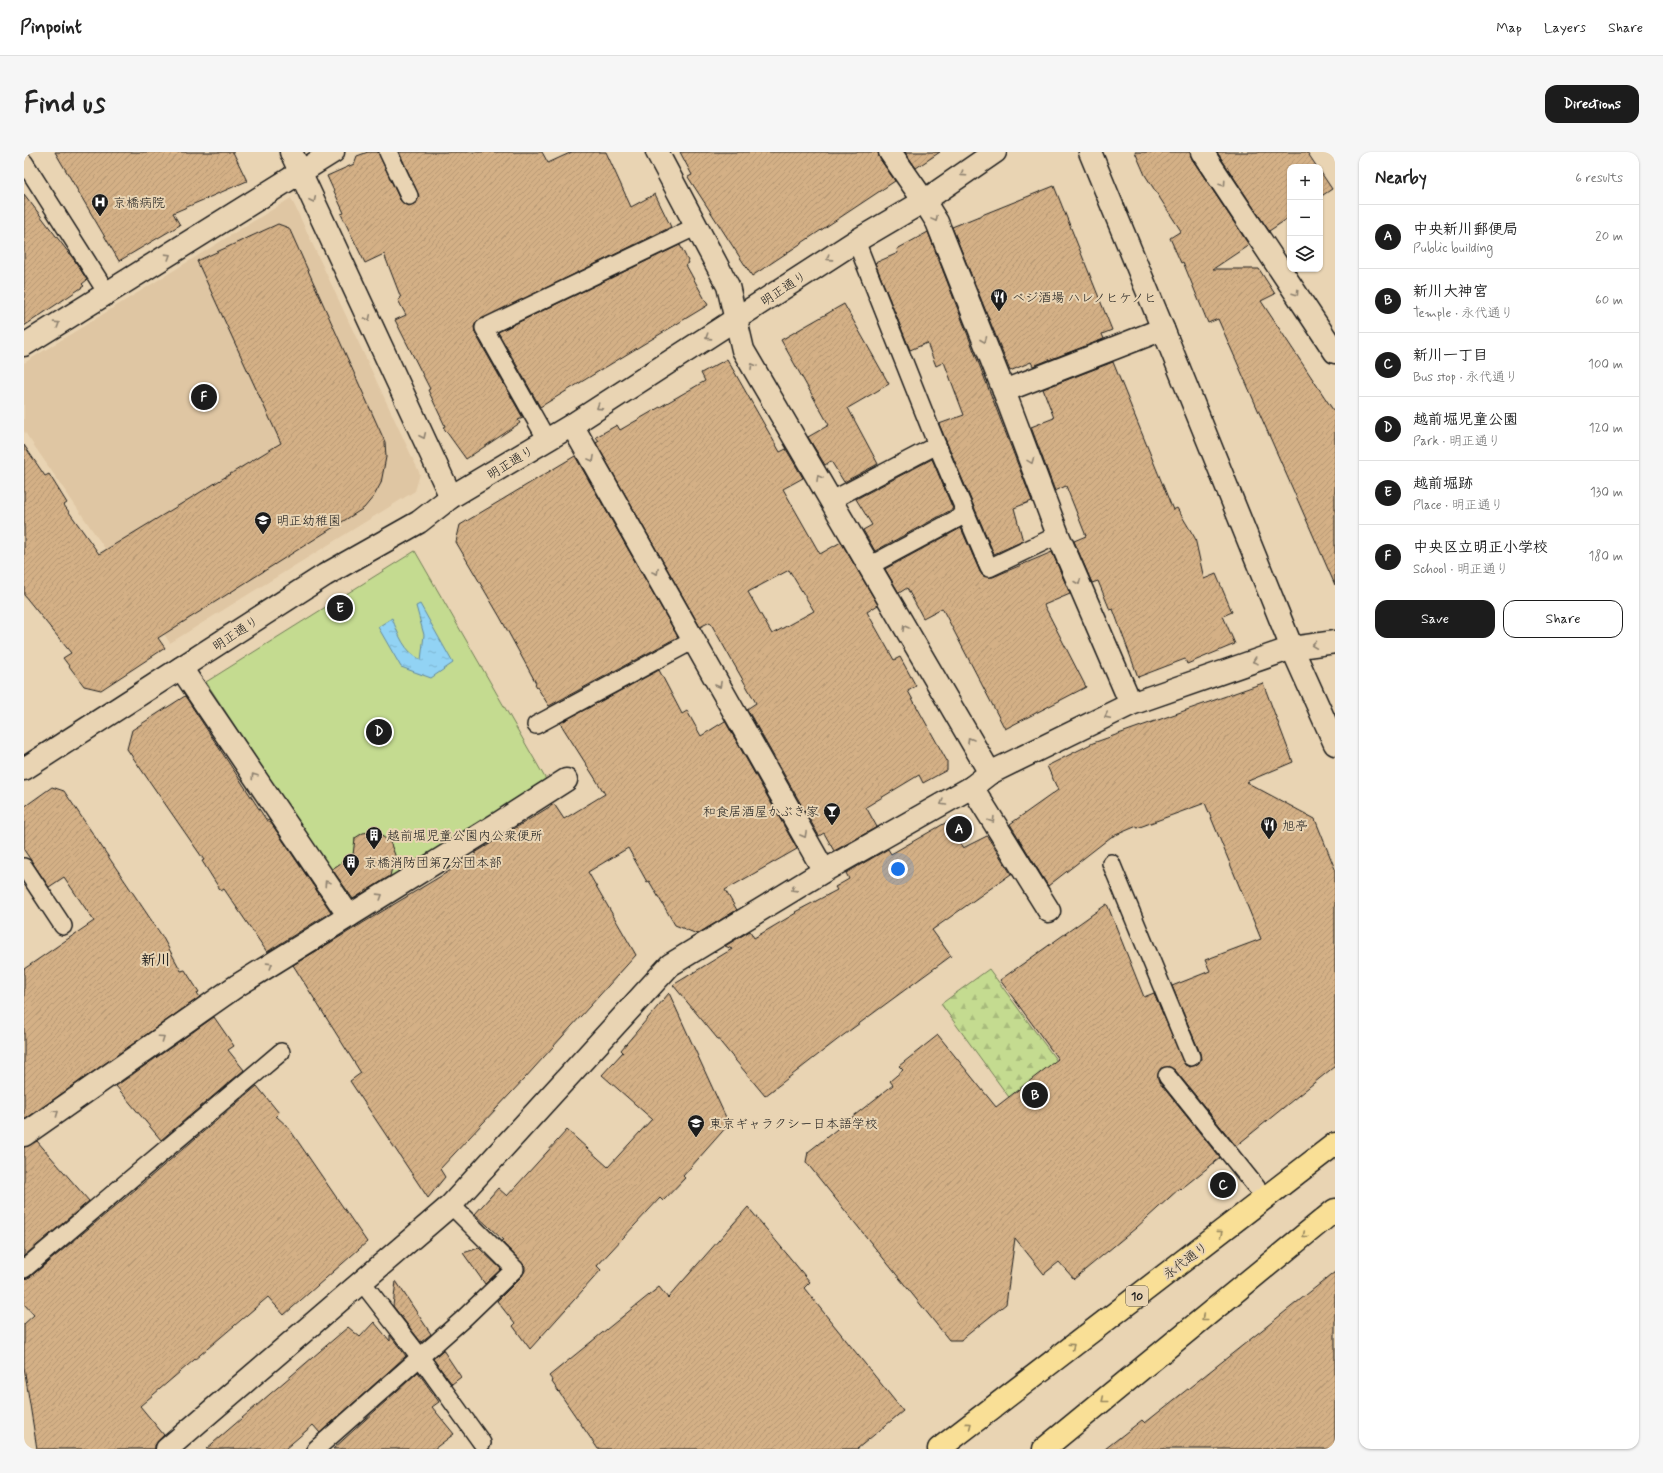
<!DOCTYPE html>
<meta charset="utf-8">
<style>
:root{--surface:#fff;--page:#f6f6f6;--text:#222;--muted:#767676;--line:#e0e0e0;--accent:#1c1c1c}
body{margin:0;font-family:Mynerve,"Klee One",sans-serif;background:var(--page);color:var(--text)}
.controls{position:absolute;right:12px;top:12px;display:grid;overflow:hidden;border-radius:8px;box-shadow:0 1px 3px #0004}
.controls button{width:36px;height:36px;display:grid;place-items:center;padding:0;border:0;border-bottom:1px solid var(--line);background:var(--surface);color:var(--text);font:20px sans-serif}
.you{position:absolute;left:874px;top:717px;width:14px;height:14px;margin:-10px;border:3px solid #fff;border-radius:50%;background:#1a73e8;box-shadow:0 0 0 6px #1a73e833}
.badge{display:grid;place-items:center;width:26px;height:26px;border-radius:50%;background:var(--accent);color:#fff;font-size:13px;font-weight:700}
.pin{position:absolute;translate:-50% -50%;border:2px solid #fff;box-shadow:0 1px 4px #0006}
.list{margin:0;padding:0;list-style:none}
h2{display:flex;justify-content:space-between;align-items:center;height:52px;margin:0;padding:0 16px;font-size:17px}
h2 small{font-size:13px;font-weight:400;color:var(--muted)}
.list li{display:grid;grid-template-columns:26px 1fr auto;gap:12px;align-items:center;box-sizing:border-box;height:64px;padding:0 16px;border-top:1px solid var(--line)}
.list b{display:block;font-size:15px;white-space:nowrap}
.list p{margin:0;font-size:13px;white-space:nowrap;color:var(--muted)}
.list em{font-size:13px;font-style:normal;color:var(--muted)}
.actions{display:flex;gap:8px;padding:12px 16px}
.actions a{flex:1;padding:9px 0;border:1px solid var(--accent);border-radius:12px;text-align:center;font-size:14px;color:var(--accent)}
.actions .main{background:var(--accent);color:#fff}
.icon{flex:none;width:22px;height:22px;fill:none;stroke:currentColor;stroke-width:2;stroke-linecap:round;stroke-linejoin:round}
.map{position:relative;flex:none;width:1311px;height:1297px;overflow:hidden;border-radius:12px}
header{display:flex;align-items:center;gap:24px;box-sizing:border-box;height:56px;padding:0 20px;background:var(--surface);border-bottom:1px solid var(--line)}
header strong{font-size:19px}
nav{display:flex;gap:22px;margin-inline-start:auto;font-size:14px}
.intro{display:flex;align-items:center;justify-content:space-between;box-sizing:border-box;height:96px;padding:0 24px}
h1{margin:0;font-size:28px}
.button{padding:10px 18px;border-radius:12px;background:var(--accent);color:#fff;font-size:14px;font-weight:700}
main{display:flex;gap:24px;padding:0 24px}
aside{flex:1;background:var(--surface);border-radius:12px;box-shadow:0 1px 3px #0004}
.map>svg:first-child{display:block}
.built{fill:#dfc6a3}
.green{fill:#c4db90;stroke:#707c56}
.forest{fill:url(#forest-firs);stroke:#707c56}
.water{fill:url(#water-ripples);stroke:#638a9e}
.building{fill:url(#building-hatch);stroke:#1c1c1c;fill-rule:evenodd}
.lines{fill:none;stroke-linecap:round;stroke-linejoin:round}
.service-casing{stroke:#1c1c1c;stroke-width:20}
.minor-casing{stroke:#1c1c1c;stroke-width:25}
.tertiary-casing{stroke:#1c1c1c;stroke-width:25}
.primary-casing{stroke:#1c1c1c;stroke-width:25}
.service{stroke:#e9d4b3;stroke-width:17}
.minor{stroke:#e9d4b3;stroke-width:22}
.tertiary{stroke:#e9d4b3;stroke-width:22}
.primary{stroke:#f9df96;stroke-width:22}
.oneway{stroke:#8d816f}
.oneway2{stroke:#96875f}
.labels{text-anchor:middle;stroke-width:4;stroke-linejoin:round;paint-order:stroke}
.shield{fill:#e9d4b3;stroke:#5a5349;stroke-width:1}
.shield-label{font-size:12px;font-weight:bold;fill:#1c1c1c}
.poi-label{font-size:13px;fill:#1c1c1c;stroke:#e9d4b3;text-anchor:start}
.street-label{font-size:13px;fill:#1c1c1c;stroke:#e9d4b3}
.quarter-label{font-size:15px;font-weight:bold;fill:#1c1c1c;stroke:#e9d4b3}
</style>
<header>
<strong>Pinpoint</strong>
<nav><a>Map</a><a>Layers</a><a>Share</a></nav>
</header>
<div class="intro"><h1>Find us</h1><a class="button">Directions</a></div>
<main>
<div class="map">
<svg width="1311" height="1297" viewBox="0 0 1311 1297">
<defs>
<pattern id="forest-firs" width="22" height="20" patternUnits="userSpaceOnUse"><rect width="22" height="20" fill="#c4db90"/><path d="M5 1l3.5 6h-7zM16 11l3.5 6h-7z" fill="#a8bb7c"/></pattern>
<pattern id="water-ripples" width="26" height="14" patternUnits="userSpaceOnUse"><rect width="26" height="14" fill="#92d3f4"/><path d="M2 4q2-2 4 0t4 0M15 11q2-2 4 0t4 0" fill="none" stroke="#7db5d1"/></pattern>
<pattern id="building-hatch" width="6" height="6" patternUnits="userSpaceOnUse"><rect width="6" height="6" fill="#d4b086"/><path d="M-1 1l2-2M0 6l6-6M5 7l2-2" fill="none" stroke="#b59773"/></pattern>
</defs>
<rect width="100%" height="100%" fill="#e9d4b3"/>
<filter id="ink" filterUnits="userSpaceOnUse"><feTurbulence type="fractalNoise" baseFrequency=".025" numOctaves="2"/><feDisplacementMap in="SourceGraphic" scale="8" xChannelSelector="R" yChannelSelector="G"/><feConvolveMatrix kernelMatrix="1 2 1 2 8 2 1 2 1" color-interpolation-filters="sRGB"/></filter>
<g filter="url(#ink)">
<!-- built -->
<polygon class="built" points="267,46 396,322 391,339 146,491 0,279 0,211"/>
<!-- green -->
<polygon class="green" points="391,399 524,631 327,750 182,530"/>
<!-- forest -->
<polygon class="forest" points="965,817 1064,951 1014,985 917,852"/>
<!-- water -->
<path class="water" d="M396,452L429,511L407,526L377,515L354,475L368,466C375,484 380,499 397,508L400,483L392,454Z"/>
<!-- building -->
<g class="building">
<polygon points="31,0 209,0 223,29 149,61 156,73 95,109"/>
<polygon points="344,0 354,0 376,48 380,52 385,54 393,50 395,44 375,0 518,0 524,11 548,0 582,0 607,55 631,42 647,75 452,170 450,175 451,181 499,266 494,268 496,271 442,307 419,275 421,274 404,238 406,237 371,168 382,163 374,148 377,146 360,102 341,111 317,62 320,61 303,24 330,12 333,4"/>
<polygon points="656,0 854,0 856,7 871,29 728,124 664,25 668,23"/>
<polygon points="881,0 916,0 892,16"/>
<polygon points="1111,0 1166,0 1168,7 1225,93 1189,117 1235,117 1251,142 1237,149 1311,261 1311,433 1194,167 1184,171 1159,110 1157,111 1146,86 1157,79 1121,23"/>
<polygon points="1193,0 1283,0 1293,15 1266,15 1266,65 1245,79"/>
<polygon points="1296,19 1308,37 1296,45"/>
<polygon points="1030,34 1088,178 1078,182 1080,187 1009,214 1007,210 986,219 928,75"/>
<polygon points="0,42 51,109 63,128 58,132 60,134 0,174"/>
<polygon points="254,72 265,76 361,290 362,305 357,331 350,344 340,356 134,486 141,496 77,538 60,534 39,506 47,501 0,443 0,293 21,324 25,322 43,351 40,353 75,402 257,291 173,109"/>
<polygon points="904,80 1008,349 990,356 999,389 970,402 915,272 940,263 920,210 912,214 903,191 886,198 851,111 874,101 873,97"/>
<polygon points="656,93 665,111 662,113 684,153 516,255 474,180"/>
<polygon points="820,152 865,232 824,256 854,312 820,330 807,309 801,313 784,285 805,273 757,188"/>
<path d="M703,207L756,300L762,297L779,326L759,337L796,402L817,390L854,453L843,460L870,508L876,505L892,534L884,539L923,609V618L899,631L895,623L842,655L853,675L810,699L800,681L795,684L723,557L732,551L686,470L676,475L572,291L575,289L572,285L593,273L596,278L681,229L677,221ZM765,418L790,459L748,482L724,440Z"/>
<polygon points="1089,210 1149,358 1153,356 1171,386 1180,427 1192,422 1208,460 1199,464 1211,492 1163,512 1161,507 1114,525 1089,457 1086,458 1074,429 1068,431 1050,389 1062,384 1042,334 1031,339 1007,275 1030,266 1019,237"/>
<polygon points="551,304 654,485 525,554 511,532 512,531 476,465 432,390 436,373"/>
<polygon points="908,307 929,357 851,399 839,378 848,373 832,347"/>
<polygon points="937,376 956,420 959,424 969,425 1028,400 1046,442 1020,453 1062,535 981,577 918,456 899,466 883,436 875,441 861,417"/>
<polygon points="635,518 658,562 663,559 677,584 701,569 773,697 701,738 713,758 673,782 651,773 625,729 623,730 604,696 564,720 612,803 501,926 416,1017 421,1025 404,1046 326,929 337,921 269,813 452,703 451,701 530,652 540,667 581,642 536,571"/>
<polygon points="1239,531 1269,610 1222,630 1291,667 1311,717 1311,914 1212,994 1151,918 1146,915 1137,916 1134,921 1135,930 1196,1006 1157,1037 1156,1036 1112,1076 1050,1127 1035,1110 1020,1122 991,1086 982,1152 937,1188 925,1188 782,1010 784,1000 869,933 866,929 879,918 875,914 914,883 972,955 1034,907 976,828 1083,752 1120,845 1130,841 1161,913 1166,915 1175,911 1177,907 1176,901 1148,834 1186,819 1181,808 1237,787 1181,651 1113,676 1113,674 1087,685 1024,734 986,672 1034,638 1023,614 1069,591"/>
<polygon points="161,544 243,669 245,668 307,760 243,800 200,737 197,739 178,709 180,708 103,597 108,578"/>
<polygon points="28,635 40,639 138,784 157,819 161,818 175,840 173,841 176,845 0,968 0,817 70,769 40,725 25,735 0,698 0,655"/>
<polygon points="923,670 939,696 963,684 987,722 908,778 927,804 817,885 741,944 649,833 708,797 701,794 726,779 730,786 772,761 771,760 813,738 811,735 825,727 822,721 864,697 867,702"/>
<polygon points="346,680 355,682 366,690 371,703 366,724 329,747 308,717 329,703 331,686 339,681"/>
<polygon points="645,841 705,972 659,1024 661,1026 639,1049 636,1046 573,1114 577,1118 506,1197 489,1174 491,1172 473,1149 498,1124 501,1119 501,1114 477,1089 479,1088 451,1062 474,1036 483,1044 543,978 584,1015 628,967 578,923 599,900 597,898"/>
<polygon points="190,865 210,894 204,898 220,918 137,988 92,934"/>
<polygon points="233,934 255,961 252,964 264,975 343,1090 260,1163 244,1145 116,1254 140,1283 131,1293 131,1297 13,1297 0,1215 0,1172 10,1163 0,1152 0,1127 6,1125 112,1037"/>
<polygon points="13,989 65,1049 0,1104 0,995"/>
<polygon points="724,1055 786,1130 780,1136 879,1259 833,1297 574,1297 528,1230 529,1229 525,1224 635,1135 644,1146"/>
<polygon points="455,1096 477,1117 461,1132 439,1101"/>
<polygon points="1311,1120 1311,1297 1081,1297 1118,1268 1121,1271"/>
<polygon points="372,1129 407,1182 397,1190 369,1154"/>
<polygon points="350,1170 366,1189 366,1183 382,1204 296,1281 289,1273 261,1297 182,1297 324,1175 336,1185"/>
<polygon points="419,1198 437,1225 428,1232 409,1207"/>
<polygon points="394,1220 415,1250 408,1255 430,1282 410,1297 309,1297"/>
</g>
<g class="lines">
<!-- service casing -->
<g class="service-casing">
<g id="service">
<polyline points="364,0 385,44"/>
<polyline points="0,10 83,141"/>
<polyline points="832,89 913,293 965,416 1034,383"/>
<polyline points="523,288 460,176 673,74"/>
<polyline points="808,348 913,293"/>
<polyline points="845,414 942,362"/>
<polyline points="512,573 670,488"/>
<polyline points="1087,711 1167,905"/>
<polyline points="0,715 39,774"/>
<polyline points="1143,924 1241,1046"/>
<polyline points="0,1117 257,900"/>
<polyline points="338,1130 396,1205 458,1291"/>
<polyline points="292,1297 438,1168 491,1117 427,1053"/>
</g>
</g>
<!-- minor casing -->
<g class="minor-casing">
<g id="minor">
<polyline points="267,0 427,345"/>
<polyline points="633,0 704,134 719,198 966,621"/>
<polyline points="866,0 900,49 913,70 980,239 1034,383 1107,552"/>
<polyline points="1178,0 1311,200"/>
<polyline points="0,193 309,0"/>
<polyline points="980,239 1139,177"/>
<polyline points="548,273 800,719"/>
<polyline points="157,516 325,764"/>
<polyline points="0,617 301,423 395,370 427,345 548,273 832,89 900,49 971,0"/>
<polyline points="948,635 1025,759"/>
<polyline points="0,983 214,833 478,669 542,628"/>
<polyline points="143,1297 427,1053 646,813 800,719 948,635 966,621 1107,552 1268,496 1311,490"/>
</g>
</g>
<!-- tertiary casing -->
<g class="tertiary-casing">
<polyline id="tertiary" points="1066,0 1139,177 1268,496 1311,592"/>
</g>
<!-- primary casing -->
<g class="primary-casing">
<g id="primary">
<polyline points="915,1297 1311,992"/>
<polyline points="1020,1297 1311,1058"/>
</g>
</g>
<!-- service -->
<use href="#service" class="service"/>
<!-- minor -->
<use href="#minor" class="minor"/>
<!-- tertiary -->
<use href="#tertiary" class="tertiary"/>
<!-- primary -->
<use href="#primary" class="primary"/>
</g>
<!-- one-way arrows -->
<defs><path id="oneway-chevron" d="M-2-3.5L2.5 0L-2 3.5" fill="none" stroke-width="1.6" stroke-linecap="round" stroke-linejoin="round"/></defs>
<g class="oneway">
<use href="#oneway-chevron" transform="translate(939 22) rotate(146)"/>
<use href="#oneway-chevron" transform="translate(1199 32) rotate(56)"/>
<use href="#oneway-chevron" transform="translate(289 48) rotate(65)"/>
<use href="#oneway-chevron" transform="translate(911 67) rotate(62)"/>
<use href="#oneway-chevron" transform="translate(144 104) rotate(-32)"/>
<use href="#oneway-chevron" transform="translate(805 106) rotate(147)"/>
<use href="#oneway-chevron" transform="translate(1272 141) rotate(56)"/>
<use href="#oneway-chevron" transform="translate(344 166) rotate(65)"/>
<use href="#oneway-chevron" transform="translate(33 172) rotate(-32)"/>
<use href="#oneway-chevron" transform="translate(684 185) rotate(147)"/>
<use href="#oneway-chevron" transform="translate(960 188) rotate(68)"/>
<use href="#oneway-chevron" transform="translate(729 214) rotate(-120)"/>
<use href="#oneway-chevron" transform="translate(575 255) rotate(147)"/>
<use href="#oneway-chevron" transform="translate(399 284) rotate(65)"/>
<use href="#oneway-chevron" transform="translate(568 307) rotate(61)"/>
<use href="#oneway-chevron" transform="translate(1007 309) rotate(69)"/>
<use href="#oneway-chevron" transform="translate(795 326) rotate(-120)"/>
<use href="#oneway-chevron" transform="translate(632 420) rotate(61)"/>
<use href="#oneway-chevron" transform="translate(1054 430) rotate(67)"/>
<use href="#oneway-chevron" transform="translate(881 476) rotate(-120)"/>
<use href="#oneway-chevron" transform="translate(1290 493) rotate(172)"/>
<use href="#oneway-chevron" transform="translate(1231 509) rotate(161)"/>
<use href="#oneway-chevron" transform="translate(695 533) rotate(61)"/>
<use href="#oneway-chevron" transform="translate(1083 564) rotate(154)"/>
<use href="#oneway-chevron" transform="translate(946 588) rotate(-120)"/>
<use href="#oneway-chevron" transform="translate(230 624) rotate(-124)"/>
<use href="#oneway-chevron" transform="translate(919 651) rotate(150)"/>
<use href="#oneway-chevron" transform="translate(968 668) rotate(58)"/>
<use href="#oneway-chevron" transform="translate(780 683) rotate(61)"/>
<use href="#oneway-chevron" transform="translate(303 731) rotate(-124)"/>
<use href="#oneway-chevron" transform="translate(770 737) rotate(148)"/>
<use href="#oneway-chevron" transform="translate(356 744) rotate(-32)"/>
<use href="#oneway-chevron" transform="translate(246 813) rotate(-32)"/>
<use href="#oneway-chevron" transform="translate(138 886) rotate(-35)"/>
<use href="#oneway-chevron" transform="translate(32 961) rotate(-35)"/>
</g>
<g class="oneway2">
<use href="#oneway-chevron" transform="translate(1196 1081) rotate(-37)"/>
<use href="#oneway-chevron" transform="translate(1281 1083) rotate(141)"/>
<use href="#oneway-chevron" transform="translate(1180 1166) rotate(141)"/>
<use href="#oneway-chevron" transform="translate(1048 1194) rotate(-37)"/>
<use href="#oneway-chevron" transform="translate(1080 1248) rotate(141)"/>
<use href="#oneway-chevron" transform="translate(945 1273) rotate(-37)"/>
</g>
</g>
<!-- icons -->
<defs>
<g id="hospital-pin" transform="scale(0.9)"><path d="M0 17L-7.5 6A9.5 9.5 0 1 1 7.5 6Z" fill="#1c1c1c" stroke="#e9d4b3"/><path d="M-5-5h3v3.5h4V-5h3V5h-3V1.5h-4V5h-3Z" fill="#fff"/></g>
<g id="restaurant-pin" transform="scale(0.9)"><path d="M0 17L-7.5 6A9.5 9.5 0 1 1 7.5 6Z" fill="#1c1c1c" stroke="#e9d4b3"/><path d="M-5-6h1v4h1v-4h1v4h1v-4h1v5L-1.5 .5V6h-2V.5L-5-1ZM5-6V6H3V1.5H1.5Q1.5-4 5-6Z" fill="#fff"/></g>
<g id="school-pin" transform="scale(0.9)"><path d="M0 17L-7.5 6A9.5 9.5 0 1 1 7.5 6Z" fill="#1c1c1c" stroke="#e9d4b3"/><path d="M0-5L7-2L0 1L-7-2ZM-4 1L0 2.5L4 1V4Q0 6-4 4Z" fill="#fff"/></g>
<g id="bar-pin" transform="scale(0.9)"><path d="M0 17L-7.5 6A9.5 9.5 0 1 1 7.5 6Z" fill="#1c1c1c" stroke="#e9d4b3"/><path d="M-6-5H6L.8 .8V4.5H3.5V6h-7V4.5H-.8V.8Z" fill="#fff"/></g>
<g id="building-pin" transform="scale(0.9)"><path d="M0 17L-7.5 6A9.5 9.5 0 1 1 7.5 6Z" fill="#1c1c1c" stroke="#e9d4b3"/><path d="M-4-6H4V6H1V3H-1V6H-4ZM-2.5-4.3h1.7v1.8h-1.7ZM.8-4.3h1.7v1.8H.8ZM-2.5-1h1.7V.8h-1.7ZM.8-1h1.7V.8H.8Z" fill="#fff"/></g>
</defs>
<g fill-rule="evenodd">
<use href="#hospital-pin" x="76" y="50"/>
<use href="#restaurant-pin" x="975" y="145"/>
<use href="#school-pin" x="239" y="368"/>
<use href="#bar-pin" x="808" y="659"/>
<use href="#restaurant-pin" x="1245" y="673"/>
<use href="#building-pin" x="350" y="683"/>
<use href="#building-pin" x="327" y="710"/>
<use href="#school-pin" x="672" y="971"/>
</g>
<g class="labels">
<!-- shield labels -->
<rect class="shield" x="1102" y="1134" width="22" height="20" rx="3"/>
<g class="shield-label">
<text x="1113" y="1148">10</text>
</g>
<!-- poi labels -->
<g class="poi-label">
<text x="89" y="55">京橋病院</text>
<text x="988" y="150">ベジ酒場 ハレノヒケノヒ</text>
<text x="252" y="373">明正幼稚園</text>
<text x="795" y="664" text-anchor="end">和食居酒屋かぶき家</text>
<text x="1258" y="678">旭亭</text>
<text x="363" y="688">越前堀児童公園内公衆便所</text>
<text x="340" y="715">京橋消防団第7分団本部</text>
<text x="685" y="976">東京ギャラクシー日本語学校</text>
</g>
<!-- street labels -->
<g class="street-label">
<text transform="translate(759 136) rotate(-33)" y="5">明正通り</text>
<text transform="translate(486 310) rotate(-31)" y="5">明正通り</text>
<text transform="translate(211 481) rotate(-33)" y="5">明正通り</text>
<text transform="translate(1161 1108) rotate(-37)" y="5">永代通り</text>
</g>
<!-- quarter labels -->
<g class="quarter-label">
<text x="132" y="813">新川</text>
</g>
</g>
</svg>
<div class="controls">
<button>+</button>
<button>−</button>
<button><svg class="icon" aria-label="layers" viewBox="0 0 24 24"><path d="M12 4l9 5-9 5-9-5zM3 14l9 5 9-5"/></svg></button>
</div>
<div class="you"></div>
<div class="pin badge" style="left:935px;top:677px">A</div>
<div class="pin badge" style="left:1011px;top:943px">B</div>
<div class="pin badge" style="left:1199px;top:1033px">C</div>
<div class="pin badge" style="left:355px;top:580px">D</div>
<div class="pin badge" style="left:316px;top:456px">E</div>
<div class="pin badge" style="left:180px;top:245px">F</div>
</div>
<aside>
<h2>Nearby<small>6 results</small></h2>
<ul class="list">
<li><span class="badge">A</span><div><b>中央新川郵便局</b><p>Public building</p></div><em>20 m</em></li>
<li><span class="badge">B</span><div><b>新川大神宮</b><p>Temple · 永代通り</p></div><em>60 m</em></li>
<li><span class="badge">C</span><div><b>新川一丁目</b><p>Bus stop · 永代通り</p></div><em>100 m</em></li>
<li><span class="badge">D</span><div><b>越前堀児童公園</b><p>Park · 明正通り</p></div><em>120 m</em></li>
<li><span class="badge">E</span><div><b>越前堀跡</b><p>Place · 明正通り</p></div><em>130 m</em></li>
<li><span class="badge">F</span><div><b>中央区立明正小学校</b><p>School · 明正通り</p></div><em>180 m</em></li>
</ul>
<div class="actions"><a class="main">Save</a><a>Share</a></div>
</aside>
</main>
